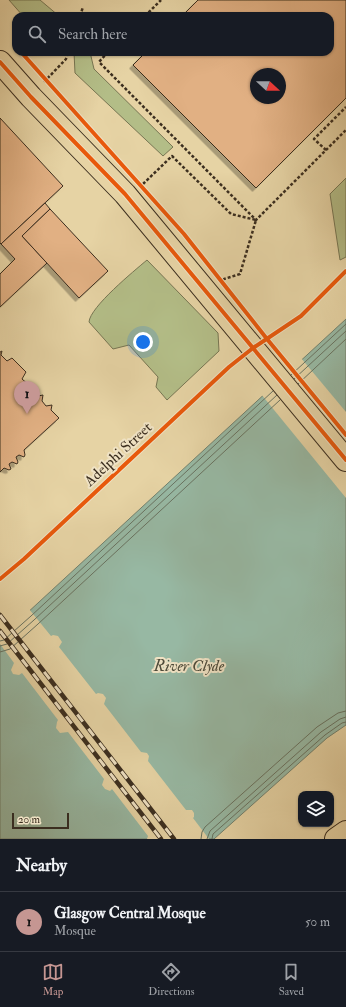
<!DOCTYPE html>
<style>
:root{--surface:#171b24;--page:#242831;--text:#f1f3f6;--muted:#9ea1a6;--line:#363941;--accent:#c59692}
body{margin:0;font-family:"IM FELL Double Pica",serif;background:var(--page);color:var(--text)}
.controls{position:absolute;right:12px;bottom:12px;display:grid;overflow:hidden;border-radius:8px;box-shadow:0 1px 3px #0004}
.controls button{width:36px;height:36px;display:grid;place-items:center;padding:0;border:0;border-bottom:1px solid var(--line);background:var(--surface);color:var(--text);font:20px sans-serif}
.compass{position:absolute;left:250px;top:68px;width:36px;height:36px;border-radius:50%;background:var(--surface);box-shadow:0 1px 3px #0004;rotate:111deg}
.scale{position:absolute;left:12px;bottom:10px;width:57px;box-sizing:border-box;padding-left:4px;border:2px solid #3b2e1f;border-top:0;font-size:11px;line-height:14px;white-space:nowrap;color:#3b2e1f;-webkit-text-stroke:3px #efe2c4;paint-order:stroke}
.you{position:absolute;left:143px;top:342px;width:14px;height:14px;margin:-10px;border:3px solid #fff;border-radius:50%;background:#1a73e8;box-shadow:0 0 0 6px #1a73e833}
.badge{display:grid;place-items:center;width:26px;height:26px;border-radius:50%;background:var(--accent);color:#111;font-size:13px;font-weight:700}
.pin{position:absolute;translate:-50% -33px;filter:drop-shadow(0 1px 2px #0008)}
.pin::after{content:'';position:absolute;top:21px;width:14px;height:12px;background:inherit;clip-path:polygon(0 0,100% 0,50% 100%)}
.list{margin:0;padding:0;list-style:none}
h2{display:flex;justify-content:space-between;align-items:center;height:52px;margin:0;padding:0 16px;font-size:17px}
h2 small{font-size:13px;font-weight:400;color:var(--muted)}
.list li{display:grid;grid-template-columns:26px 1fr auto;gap:12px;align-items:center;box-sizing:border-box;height:60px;padding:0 16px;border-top:1px solid var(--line)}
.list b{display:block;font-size:15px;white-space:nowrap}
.list p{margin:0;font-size:13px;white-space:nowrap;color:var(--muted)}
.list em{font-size:13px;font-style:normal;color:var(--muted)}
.icon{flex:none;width:22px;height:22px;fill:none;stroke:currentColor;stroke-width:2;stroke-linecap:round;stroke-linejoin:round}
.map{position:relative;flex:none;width:346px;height:839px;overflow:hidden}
.search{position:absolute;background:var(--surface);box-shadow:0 1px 3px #0004;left:12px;right:12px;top:12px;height:44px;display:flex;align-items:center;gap:10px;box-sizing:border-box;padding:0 14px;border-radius:12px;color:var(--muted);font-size:15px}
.sheet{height:112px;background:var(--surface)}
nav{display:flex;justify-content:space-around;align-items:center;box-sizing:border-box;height:56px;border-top:1px solid var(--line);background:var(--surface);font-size:11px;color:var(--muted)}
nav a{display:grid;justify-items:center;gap:2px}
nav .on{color:var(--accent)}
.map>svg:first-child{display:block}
.green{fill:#b3bd87;stroke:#777653}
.water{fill:#97b8a3;stroke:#72816e}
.pier{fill:#e6d3a4}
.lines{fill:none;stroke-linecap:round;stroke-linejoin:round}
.shore{stroke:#697361;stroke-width:1}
.building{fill:#e1b083;stroke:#3b2e1f;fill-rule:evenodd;filter:url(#shadow)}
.primary-casing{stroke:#3b2e1f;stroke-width:24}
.path{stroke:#3b2e1f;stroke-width:2.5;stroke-dasharray:3 2;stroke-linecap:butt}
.primary{stroke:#e6d3a4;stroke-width:22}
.rail-casing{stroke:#3b2e1f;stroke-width:4.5}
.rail{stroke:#efe2c4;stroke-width:3;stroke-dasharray:9;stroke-linecap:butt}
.cycleway-casing{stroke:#efe2c4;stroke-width:6}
.cycleway{stroke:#e8590c;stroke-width:4}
.labels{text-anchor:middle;stroke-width:4;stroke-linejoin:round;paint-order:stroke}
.street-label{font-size:15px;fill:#3b2e1f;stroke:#efe2c4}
.water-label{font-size:16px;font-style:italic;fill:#4d4a39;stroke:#efe2c4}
</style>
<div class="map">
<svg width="346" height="839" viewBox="0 0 346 839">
<defs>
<filter id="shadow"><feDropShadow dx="-3.5" dy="3.5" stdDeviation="0" flood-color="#0004"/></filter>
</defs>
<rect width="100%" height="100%" fill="#e6d3a4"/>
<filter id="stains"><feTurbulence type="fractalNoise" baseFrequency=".005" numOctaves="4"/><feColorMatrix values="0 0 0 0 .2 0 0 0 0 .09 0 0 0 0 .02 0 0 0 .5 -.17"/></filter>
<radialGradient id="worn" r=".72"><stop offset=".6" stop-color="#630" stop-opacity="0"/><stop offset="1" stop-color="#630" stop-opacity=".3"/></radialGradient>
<!-- green -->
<g class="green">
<polygon points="9,0 40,0 59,16 23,16"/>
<polygon points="74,52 90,52 94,69 173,147 163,156 75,73"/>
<polygon points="346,178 346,257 340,260 330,194"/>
<path d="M147,260L218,333L219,351L167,400L156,387L158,377L129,345L113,349L89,322C90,307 134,271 147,260Z"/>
</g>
<!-- water -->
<polygon class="water" points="346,319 346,725 327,738 214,839 0,839 0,638"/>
<!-- pier -->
<g class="pier">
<polygon points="301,358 346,412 346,498 261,394"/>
<polygon points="29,609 51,636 53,635 58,636 62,642 59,647 96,694 98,693 103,694 106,698 104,704 141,752 147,753 149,756 148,761 186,810 192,810 194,813 194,817 193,818 209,839 147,839 148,836 112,789 110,791 105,789 102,785 104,779 68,732 60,733 56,728 57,722 58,720 22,673 19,675 13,674 11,670 14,663 0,644 0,635"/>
</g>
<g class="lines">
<!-- shore -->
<g class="shore">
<polyline points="291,375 346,324"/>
<polyline points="294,379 346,331"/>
<polyline points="298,384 346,339"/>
<polyline points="0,641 4,640 31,616 273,391"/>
<polyline points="0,646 7,644 34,620 277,395"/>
<polyline points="0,652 10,649 38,624 280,400"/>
<polyline points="201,839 202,832 205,827 317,727 338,713 346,711"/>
<polyline points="207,839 210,831 321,732 340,719 346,717"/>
<polyline points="212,839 213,834 325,735 342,723 346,722"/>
</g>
</g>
<!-- building -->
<g class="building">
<path d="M198,0H346V98L256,188L133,65L146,52H330V16H182ZM256,74H280V98H256Z"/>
<polygon points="0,118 63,186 1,244 0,243"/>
<polygon points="45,203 50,209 22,236 47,263 0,307 0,274 15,259 1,244"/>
<polygon points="50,209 108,271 79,298 22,236"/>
<polygon points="2,351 1,355 7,361 12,358 26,372 22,379 29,385 34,385 33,390 38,396 43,395 42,401 46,406 52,405 51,410 59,418 24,450 25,455 24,457 19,455 16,457 18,462 17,464 12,462 9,464 11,469 9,470 4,468 0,472 0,352"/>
</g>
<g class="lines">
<!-- primary casing -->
<g class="primary-casing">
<g id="primary">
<polyline points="0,62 31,97 125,194 346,460"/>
<polyline points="336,839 346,832"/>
</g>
</g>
<!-- path -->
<g class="path">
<polyline points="80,16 83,7"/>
<polyline points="145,16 161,0"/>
<polyline points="108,52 99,62 256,220 346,130"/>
<polyline points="44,82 66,59 68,52"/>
<polyline points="326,150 314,139 346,107"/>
<polyline points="143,184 172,156 231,214 256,220 240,274 221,280"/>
</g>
<!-- primary -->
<use href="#primary" class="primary"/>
<!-- rail casing -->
<g class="rail-casing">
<g id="rail">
<polyline points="0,615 174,839"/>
<polyline points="0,631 161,839"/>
</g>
</g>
<!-- rail -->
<use href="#rail" class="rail"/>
<!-- cycleway casing -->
<g class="cycleway-casing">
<g id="cycleway">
<polyline points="21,52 184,234 267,339 346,435"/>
<polyline points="0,62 31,97 125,194 346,460"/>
<polyline points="0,579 24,559 229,367 253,348 301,316 346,271"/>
</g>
</g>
<!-- cycleway -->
<use href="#cycleway" class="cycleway"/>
</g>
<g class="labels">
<!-- street labels -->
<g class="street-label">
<text transform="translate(118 454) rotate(-43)" y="5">Adelphi Street</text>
</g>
<!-- water labels -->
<g class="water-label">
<text x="189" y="671">River Clyde</text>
</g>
</g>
<rect width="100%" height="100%" filter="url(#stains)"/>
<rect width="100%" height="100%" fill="url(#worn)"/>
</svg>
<div class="controls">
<button><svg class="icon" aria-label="layers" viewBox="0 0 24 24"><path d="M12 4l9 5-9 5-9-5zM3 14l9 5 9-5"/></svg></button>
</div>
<svg class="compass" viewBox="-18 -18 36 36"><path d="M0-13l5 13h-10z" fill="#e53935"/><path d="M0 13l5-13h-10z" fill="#9ea1a6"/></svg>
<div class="scale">20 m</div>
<div class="you"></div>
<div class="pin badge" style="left:27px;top:414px">1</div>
<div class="search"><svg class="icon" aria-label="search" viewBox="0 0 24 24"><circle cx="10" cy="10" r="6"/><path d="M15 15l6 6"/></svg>Search here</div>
</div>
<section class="sheet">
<h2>Nearby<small></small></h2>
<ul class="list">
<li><span class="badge">1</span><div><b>Glasgow Central Mosque</b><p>Mosque</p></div><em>50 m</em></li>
</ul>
</section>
<nav>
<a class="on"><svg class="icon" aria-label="map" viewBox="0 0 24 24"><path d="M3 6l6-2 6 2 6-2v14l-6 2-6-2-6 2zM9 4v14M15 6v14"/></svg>Map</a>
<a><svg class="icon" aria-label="directions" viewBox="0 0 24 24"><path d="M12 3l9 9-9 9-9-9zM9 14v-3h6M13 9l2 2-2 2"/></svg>Directions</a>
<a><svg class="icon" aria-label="saved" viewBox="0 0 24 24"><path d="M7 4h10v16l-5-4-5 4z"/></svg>Saved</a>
</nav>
